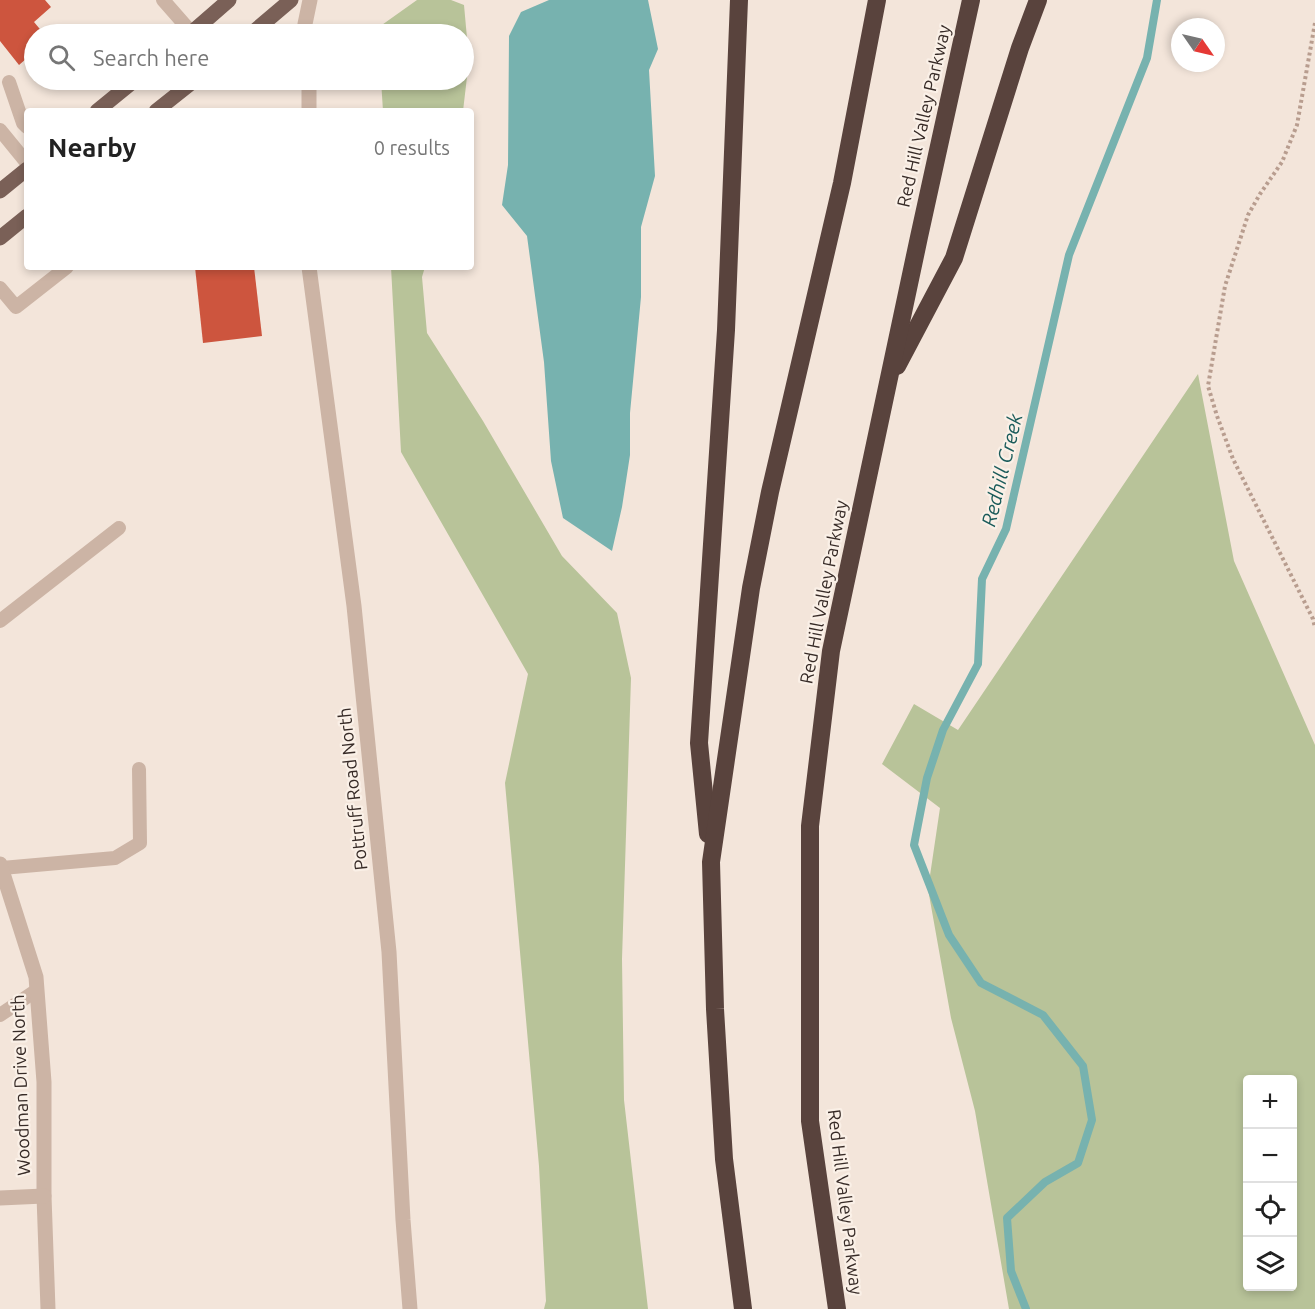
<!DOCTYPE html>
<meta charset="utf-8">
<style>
:root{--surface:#fff;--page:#f6f6f6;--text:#222;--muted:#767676;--line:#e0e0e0}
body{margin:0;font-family:Ubuntu,sans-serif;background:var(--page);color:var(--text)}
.controls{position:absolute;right:18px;bottom:18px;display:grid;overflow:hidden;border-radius:6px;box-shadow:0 3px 9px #0003}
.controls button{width:54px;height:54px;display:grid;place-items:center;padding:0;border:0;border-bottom:2px solid var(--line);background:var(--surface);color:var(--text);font:30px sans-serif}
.compass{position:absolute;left:1171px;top:18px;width:54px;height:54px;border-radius:50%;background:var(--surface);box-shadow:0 3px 9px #0003;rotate:124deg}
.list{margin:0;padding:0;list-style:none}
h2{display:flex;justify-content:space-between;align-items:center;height:78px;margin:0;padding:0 24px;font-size:26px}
h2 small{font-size:20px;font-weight:400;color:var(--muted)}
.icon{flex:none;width:33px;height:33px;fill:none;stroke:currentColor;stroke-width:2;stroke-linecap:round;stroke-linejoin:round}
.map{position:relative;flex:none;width:1315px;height:1309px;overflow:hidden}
.search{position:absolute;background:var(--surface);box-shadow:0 3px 9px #0003;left:24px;top:24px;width:450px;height:66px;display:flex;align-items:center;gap:15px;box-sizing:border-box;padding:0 21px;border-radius:33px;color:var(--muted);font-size:22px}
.panel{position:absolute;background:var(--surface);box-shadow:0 3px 9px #0003;left:24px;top:108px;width:450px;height:162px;border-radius:6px}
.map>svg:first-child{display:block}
.green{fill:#b8c399;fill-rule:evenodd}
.water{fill:#77b2af}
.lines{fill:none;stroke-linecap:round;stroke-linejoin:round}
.stream{stroke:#77b2af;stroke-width:8}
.building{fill:#cd553e}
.path{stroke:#b89d8f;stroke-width:4;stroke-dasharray:3 3;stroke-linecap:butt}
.service{stroke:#ccb4a5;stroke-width:14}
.minor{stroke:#ccb4a5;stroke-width:15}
.primary{stroke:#7a6057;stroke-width:15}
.motorway{stroke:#59433d;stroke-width:18}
.labels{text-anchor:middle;stroke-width:4.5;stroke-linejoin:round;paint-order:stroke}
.street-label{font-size:18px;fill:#372b27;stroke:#faf0e7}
.water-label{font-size:20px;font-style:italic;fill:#1a5b5a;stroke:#faf0e7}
</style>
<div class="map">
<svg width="1315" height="1309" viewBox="0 0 1315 1309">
<rect width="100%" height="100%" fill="#f3e5da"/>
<!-- green -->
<g class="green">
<polygon points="417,0 451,0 464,5 469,60 463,111 383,111 381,80 464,80 464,34 379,34 379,27"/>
<polygon points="391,267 425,267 422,277 427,333 483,421 562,556 617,613 631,678 622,959 624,1100 648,1309 544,1309 546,1301 539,1166 505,783 528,674 401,452"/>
<path d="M1198,374L1234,561L1315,745V1309H1009L975,1111L951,1018L928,889L940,808L882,764L914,704L958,730ZM1248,1080H1292V1286H1248Z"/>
</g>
<!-- water -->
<polygon class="water" points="549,0 648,0 658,49 649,70 655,176 641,227 641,297 630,413 630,455 622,507 612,551 563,518 551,461 544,362 527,236 502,205 508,165 509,36 521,12"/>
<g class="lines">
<!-- stream -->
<polyline class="stream" points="1026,1309 1011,1271 1007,1218 1045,1182 1078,1163 1092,1120 1083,1066 1043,1015 981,983 949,935 914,845 927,778 943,730 978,664 982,579 1006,529 1069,255 1147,58 1157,0"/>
</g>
<!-- building -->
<g class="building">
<polygon points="0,0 45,0 51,7 34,22 44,34 34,34 34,52 19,65 0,41"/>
<polygon points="195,267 254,267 262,336 203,343"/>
</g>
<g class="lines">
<!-- path -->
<polyline class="path" points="1315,23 1297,125 1282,162 1260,194 1248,215 1225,286 1208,386 1217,416 1233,459 1313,619 1315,628"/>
<!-- service -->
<g class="service">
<polyline points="163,0 192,33"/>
<polyline points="9,82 23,123 27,127"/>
<polyline points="0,130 27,163"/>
<polyline points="0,288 16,307 67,267"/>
<polyline points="0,621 119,528"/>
<polyline points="2,868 115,858 140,843 139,769"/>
<polyline points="0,1015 37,990"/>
</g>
<!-- minor -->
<g class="minor">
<polyline points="304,34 305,24 310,0"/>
<polyline points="309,111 309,80"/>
<polyline points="309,267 354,606 389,952 403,1220 410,1309"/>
<polyline points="0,864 36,977 44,1082 44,1196 48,1309"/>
<polyline points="0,1198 44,1196"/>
</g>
<!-- primary -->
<g class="primary">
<polyline points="190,34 229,0"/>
<polyline points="251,34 291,0"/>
<polyline points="97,111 135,80"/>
<polyline points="156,111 195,80"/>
<polyline points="0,191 27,169"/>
<polyline points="0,238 27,216"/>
</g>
<!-- motorway -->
<g class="motorway">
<polyline points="897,366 954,258 1020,48 1038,0"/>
<polyline points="708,834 699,743 726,330 739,0"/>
<polyline points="743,1309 724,1159 715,1009 711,862 751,588 770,492 842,183 877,0"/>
<polyline points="837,1309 810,1121 810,826 831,651 919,237 971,0"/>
</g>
</g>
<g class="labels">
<!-- street labels -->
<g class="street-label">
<text transform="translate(924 116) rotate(-77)" y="6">Red Hill Valley Parkway</text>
<text transform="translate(824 592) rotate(-79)" y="6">Red Hill Valley Parkway</text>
<text transform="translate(353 789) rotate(-96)" y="6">Pottruff Road North</text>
<text transform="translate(21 1085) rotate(-92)" y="6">Woodman Drive North</text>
<text transform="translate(845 1202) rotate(83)" y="6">Red Hill Valley Parkway</text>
</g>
<!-- water labels -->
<g class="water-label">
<text transform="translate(1002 470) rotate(-76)" y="7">Redhill Creek</text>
</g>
</g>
</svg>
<div class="controls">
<button>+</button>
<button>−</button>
<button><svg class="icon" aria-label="locate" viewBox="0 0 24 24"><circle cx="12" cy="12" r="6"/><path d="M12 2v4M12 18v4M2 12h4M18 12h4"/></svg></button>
<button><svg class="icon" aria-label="layers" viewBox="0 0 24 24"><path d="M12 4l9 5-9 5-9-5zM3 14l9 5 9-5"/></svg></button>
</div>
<svg class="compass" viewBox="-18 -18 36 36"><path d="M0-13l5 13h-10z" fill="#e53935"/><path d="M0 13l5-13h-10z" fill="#767676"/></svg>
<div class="search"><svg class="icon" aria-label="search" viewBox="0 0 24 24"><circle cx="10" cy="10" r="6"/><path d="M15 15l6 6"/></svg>Search here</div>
<section class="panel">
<h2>Nearby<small>0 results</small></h2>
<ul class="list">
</ul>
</section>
</div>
